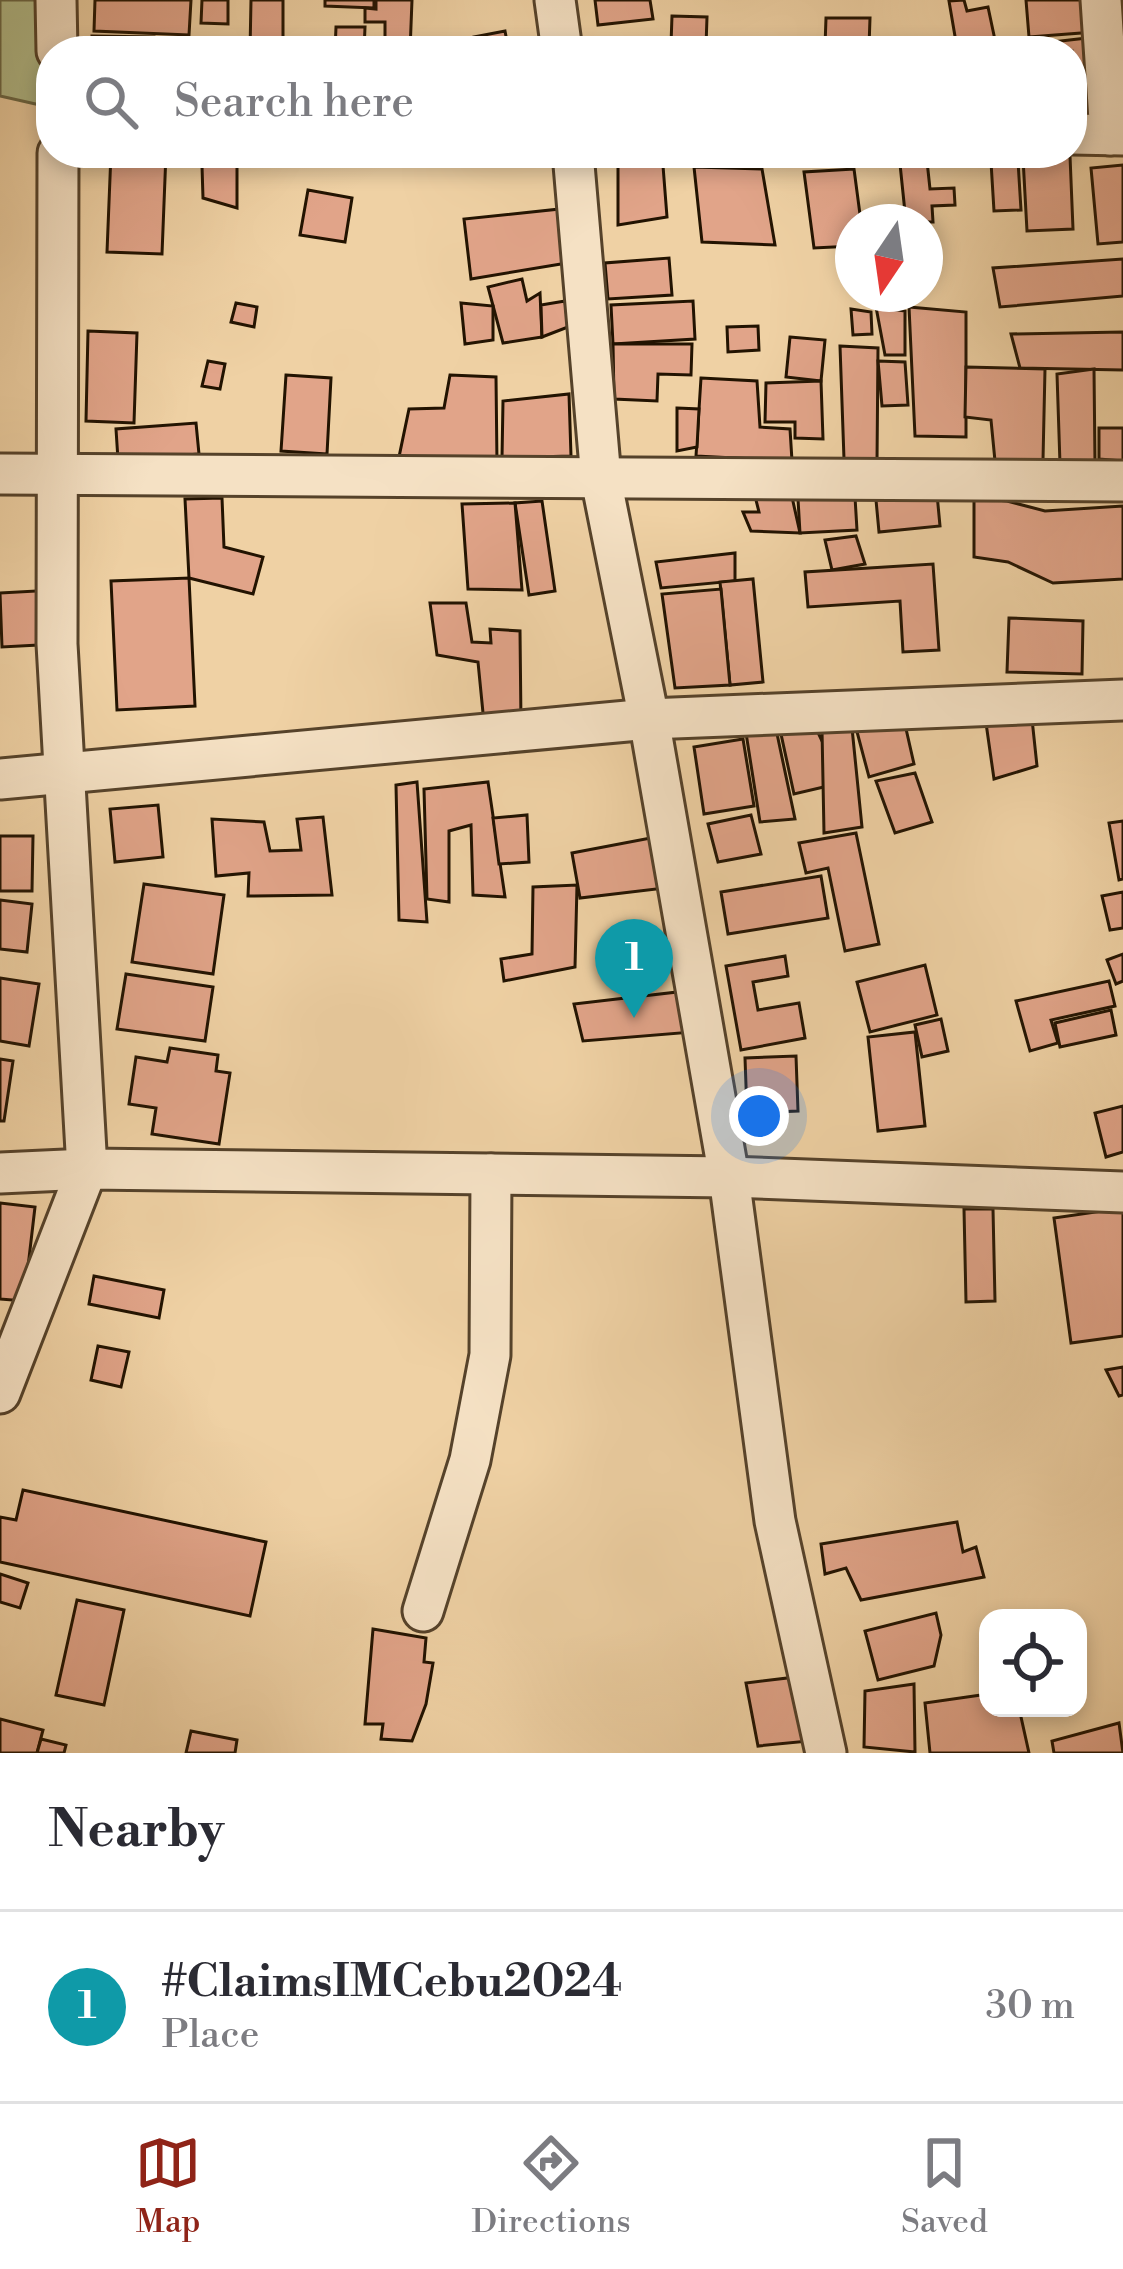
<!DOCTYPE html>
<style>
:root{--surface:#fff;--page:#f7f7f7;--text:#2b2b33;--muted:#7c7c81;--line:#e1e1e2;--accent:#8f2418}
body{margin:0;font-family:"Libre Bodoni",serif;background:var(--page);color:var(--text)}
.controls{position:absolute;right:36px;bottom:36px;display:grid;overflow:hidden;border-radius:24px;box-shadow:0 6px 18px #0003}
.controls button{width:108px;height:108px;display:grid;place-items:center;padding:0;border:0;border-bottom:3px solid var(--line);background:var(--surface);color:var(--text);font:60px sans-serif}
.compass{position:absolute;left:835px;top:204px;width:108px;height:108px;border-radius:50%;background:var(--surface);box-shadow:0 6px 18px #0003;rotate:193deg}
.you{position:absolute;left:759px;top:1116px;width:42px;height:42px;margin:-30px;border:9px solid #fff;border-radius:50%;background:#1a73e8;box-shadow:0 0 0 18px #1a73e833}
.badge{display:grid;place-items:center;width:78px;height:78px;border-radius:50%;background:var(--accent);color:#fff;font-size:39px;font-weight:700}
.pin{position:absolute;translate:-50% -99px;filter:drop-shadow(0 3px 6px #0008)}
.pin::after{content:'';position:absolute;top:63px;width:42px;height:36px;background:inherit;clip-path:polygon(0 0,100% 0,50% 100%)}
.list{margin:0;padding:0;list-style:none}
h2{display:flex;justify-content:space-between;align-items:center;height:156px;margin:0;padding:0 48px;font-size:51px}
h2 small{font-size:39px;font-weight:400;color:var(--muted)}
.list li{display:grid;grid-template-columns:78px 1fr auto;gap:36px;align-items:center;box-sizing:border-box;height:192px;padding:0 48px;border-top:3px solid var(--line)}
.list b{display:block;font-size:45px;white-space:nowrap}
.list p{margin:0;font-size:39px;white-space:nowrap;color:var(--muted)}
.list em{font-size:39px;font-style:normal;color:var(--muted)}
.icon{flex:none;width:66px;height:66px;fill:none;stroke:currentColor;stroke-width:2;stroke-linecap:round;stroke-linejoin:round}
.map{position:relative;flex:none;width:1123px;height:1753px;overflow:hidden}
.search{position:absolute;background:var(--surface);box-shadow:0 6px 18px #0003;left:36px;right:36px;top:36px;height:132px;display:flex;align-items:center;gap:30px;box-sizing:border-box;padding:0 42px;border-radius:48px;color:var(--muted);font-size:45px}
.sheet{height:348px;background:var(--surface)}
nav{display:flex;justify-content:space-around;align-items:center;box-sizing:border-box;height:168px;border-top:3px solid var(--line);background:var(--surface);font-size:33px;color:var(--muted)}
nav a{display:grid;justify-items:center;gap:6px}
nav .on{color:var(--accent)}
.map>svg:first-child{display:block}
.green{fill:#b2bd8b;stroke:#6a6846;stroke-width:3}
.building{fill:#e1a489;stroke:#221301;stroke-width:3}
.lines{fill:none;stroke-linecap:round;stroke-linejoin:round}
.minor-casing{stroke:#55422a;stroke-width:45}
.minor{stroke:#f5e1c4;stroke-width:39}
</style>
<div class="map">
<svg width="1123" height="1753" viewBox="0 0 1123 1753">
<rect width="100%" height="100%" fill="#efd1a4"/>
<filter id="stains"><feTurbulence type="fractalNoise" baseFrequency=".00167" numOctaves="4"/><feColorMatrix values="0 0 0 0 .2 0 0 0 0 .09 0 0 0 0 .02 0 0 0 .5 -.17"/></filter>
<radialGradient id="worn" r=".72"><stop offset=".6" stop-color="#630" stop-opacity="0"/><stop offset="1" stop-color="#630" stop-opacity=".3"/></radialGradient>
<!-- green -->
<polygon class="green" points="0,0 45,0 49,107 0,96"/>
<!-- building -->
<g class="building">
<polygon points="95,0 191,0 189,35 94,31"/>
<polygon points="202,0 228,0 228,24 201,23"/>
<polygon points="251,0 283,0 283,51 250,51"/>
<polygon points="325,0 374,0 374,8 325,6"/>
<polygon points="376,0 412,0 410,51 385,51 385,22 365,22 365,8 376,9"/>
<polygon points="595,0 650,0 653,19 598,25"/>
<polygon points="964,0 967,11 988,7 995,40 957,48 949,1"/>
<polygon points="1026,0 1091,0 1094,32 1029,37"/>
<polygon points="672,16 707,17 706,46 671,44"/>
<polygon points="826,18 870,18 869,47 825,46"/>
<polygon points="336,27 365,27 364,51 335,51"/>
<polygon points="505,31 508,47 527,44 528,51 477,51 474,37"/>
<polygon points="92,36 154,37 154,51 92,51"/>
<polygon points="1096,37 1103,106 1072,110 1072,51 1044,51 1043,43"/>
<polygon points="158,38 221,40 220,51 158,51"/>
<polygon points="111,153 166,153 162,254 107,252"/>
<polygon points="618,153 662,153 667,217 618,225"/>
<polygon points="1070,156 1073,229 1027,231 1023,158"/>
<polygon points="927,161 930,189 954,188 955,205 932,206 933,222 906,222 900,164"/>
<polygon points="1018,161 1021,210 994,211 991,162"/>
<polygon points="1123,165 1123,242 1098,244 1091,168"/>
<polygon points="202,166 237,166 237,208 203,198"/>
<polygon points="694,167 762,169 775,245 702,242"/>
<polygon points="854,169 861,222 853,222 853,246 814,248 804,172"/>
<polygon points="308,190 352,198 345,242 300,235"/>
<polygon points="560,209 567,263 471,279 464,219"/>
<polygon points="669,258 672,295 608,299 605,263"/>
<polygon points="1123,259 1123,296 1000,307 993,268"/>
<polygon points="522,279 527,301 540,293 542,337 503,343 488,287"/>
<polygon points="565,301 568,327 542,337 541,305"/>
<polygon points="693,301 695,339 613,344 611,305"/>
<polygon points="236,303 257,307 254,327 231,322"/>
<polygon points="461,303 493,306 493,340 465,344"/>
<polygon points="876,307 905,311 905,355 885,355"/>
<polygon points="909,307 966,312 966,437 915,436"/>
<polygon points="851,309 871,312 872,334 853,335"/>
<polygon points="758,326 759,350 728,352 727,327"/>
<polygon points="88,331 137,333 134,423 86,421"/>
<polygon points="1123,332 1123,370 1020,368 1011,334"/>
<polygon points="790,337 825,340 821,381 786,377"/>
<polygon points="613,344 692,344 691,375 658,374 657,401 614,399"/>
<polygon points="840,346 878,348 877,462 844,459"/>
<polygon points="208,361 225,364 220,389 202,386"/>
<polygon points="878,361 905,362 908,405 882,406"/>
<polygon points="966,367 1045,369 1043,460 995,461 991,420 965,417"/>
<polygon points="1094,369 1095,464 1060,464 1057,374"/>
<polygon points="286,375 331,378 327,454 281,451"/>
<polygon points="450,375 496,377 497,464 399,457 409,409 444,408"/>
<polygon points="701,378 757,381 760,427 790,429 792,461 696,456"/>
<polygon points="821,381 823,439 795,438 795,422 765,422 766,383"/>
<polygon points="569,394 571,456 502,458 503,401"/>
<polygon points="677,408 699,409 697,447 677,451"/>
<polygon points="196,423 199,454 118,460 116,429"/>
<polygon points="1099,428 1123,428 1123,461 1099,459"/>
<polygon points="937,494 940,526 879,532 876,500"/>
<polygon points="755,496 792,497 800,533 751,531 743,512 759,512"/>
<polygon points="855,497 857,530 800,533 798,499"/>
<polygon points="222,498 224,547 263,557 253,594 189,578 185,499"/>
<polygon points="974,498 1007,501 1045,511 1123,506 1123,579 1053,583 1008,562 974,557"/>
<polygon points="542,501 555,591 529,595 515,503"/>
<polygon points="515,503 522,590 468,589 462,504"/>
<polygon points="856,536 865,564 832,570 825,540"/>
<polygon points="735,553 735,581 661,588 656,562"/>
<polygon points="933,564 939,650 903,652 900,601 808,607 805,572"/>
<polygon points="189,578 195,706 117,710 111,581"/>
<polygon points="753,579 763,682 730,685 720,582"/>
<polygon points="721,589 730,685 675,688 662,594"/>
<polygon points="54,590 57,644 2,647 0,593"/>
<polygon points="430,603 466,603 472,642 491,643 490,629 520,631 521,723 484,723 478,662 437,655"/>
<polygon points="1009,618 1083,621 1082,674 1007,672"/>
<polygon points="1032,719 1037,766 994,779 986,723"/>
<polygon points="904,720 914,764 869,777 856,728"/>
<polygon points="815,726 830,758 828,786 794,794 781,734"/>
<polygon points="852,728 862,827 824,833 822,730"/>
<polygon points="776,729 795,819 760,822 746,733"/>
<polygon points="743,739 754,806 704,814 694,747"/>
<polygon points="915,773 932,822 895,833 876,781"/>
<polygon points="417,782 427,922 399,920 396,785"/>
<polygon points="488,782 505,897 473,895 471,825 449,831 449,902 427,899 424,789"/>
<polygon points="158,805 163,857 115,862 110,809"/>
<polygon points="527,815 529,862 499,864 493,818"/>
<polygon points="751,815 761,854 718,862 708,824"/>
<polygon points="323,817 332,895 248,896 249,873 216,876 212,819 264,822 270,851 301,850 297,819"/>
<polygon points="1123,821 1123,879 1119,880 1109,823"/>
<polygon points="856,833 879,944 845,951 828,868 806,873 799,843"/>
<polygon points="0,836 33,836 32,891 0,891"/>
<polygon points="661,836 665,888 580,898 572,853"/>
<polygon points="821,876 828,918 728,934 721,892"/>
<polygon points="144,884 224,895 213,974 132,962"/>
<polygon points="577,885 575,967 504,981 501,959 532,954 533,887"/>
<polygon points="1123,892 1123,928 1110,930 1102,896"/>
<polygon points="0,900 32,904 27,952 0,949"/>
<polygon points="1123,954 1123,981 1116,984 1107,960"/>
<polygon points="785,956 788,976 753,982 758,1010 799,1003 805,1038 741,1050 726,966"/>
<polygon points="925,965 937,1015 870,1032 857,982"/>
<polygon points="126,974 213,987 205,1041 117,1029"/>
<polygon points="0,978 39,984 29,1046 0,1041"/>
<polygon points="1109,981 1115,1006 1051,1020 1058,1043 1030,1051 1016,1001"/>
<polygon points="686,991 693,1032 583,1041 574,1004"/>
<polygon points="1111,1010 1116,1035 1060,1047 1055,1023"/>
<polygon points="941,1019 948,1051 922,1057 915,1025"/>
<polygon points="915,1032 925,1126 878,1131 868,1037"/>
<polygon points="170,1048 218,1055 216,1071 230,1073 219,1144 152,1134 156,1108 129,1104 136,1057 167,1062"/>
<polygon points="796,1056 798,1111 747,1113 745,1058"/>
<polygon points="0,1059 13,1061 4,1121 0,1121"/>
<polygon points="1123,1106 1123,1152 1106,1157 1095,1113"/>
<polygon points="0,1203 35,1207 24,1301 0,1299"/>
<polygon points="1123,1208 1123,1336 1071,1343 1054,1218"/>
<polygon points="964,1209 993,1209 995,1301 966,1302"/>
<polygon points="94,1276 164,1290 159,1318 89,1304"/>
<polygon points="98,1346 129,1352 121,1387 91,1380"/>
<polygon points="1123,1367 1123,1395 1119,1396 1106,1370"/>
<polygon points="23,1490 266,1542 250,1616 0,1562 0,1517 16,1520"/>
<polygon points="957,1522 963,1552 976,1547 984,1577 861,1600 846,1568 825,1574 821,1544"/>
<polygon points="0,1574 28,1583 20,1608 0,1602"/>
<polygon points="77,1600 124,1610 104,1705 56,1695"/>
<polygon points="936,1613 941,1635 934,1666 878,1680 865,1631"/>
<polygon points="373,1629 426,1638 424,1662 433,1663 426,1704 412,1741 381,1739 383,1724 365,1724"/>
<polygon points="796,1677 809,1741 758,1746 746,1683"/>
<polygon points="914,1684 915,1752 864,1747 865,1691"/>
<polygon points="988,1694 988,1708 1019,1708 1029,1753 930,1753 925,1703"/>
<polygon points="0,1719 43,1730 37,1753 0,1753"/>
<polygon points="1119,1723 1123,1753 1054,1753 1052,1741"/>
<polygon points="191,1731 237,1740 235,1753 186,1753"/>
<polygon points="41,1739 66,1745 64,1753 37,1753"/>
</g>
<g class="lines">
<!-- minor casing -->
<g class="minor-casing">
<g id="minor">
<polyline points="56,0 57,51"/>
<polyline points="555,0 562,51"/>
<polyline points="1101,0 1110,135"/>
<polyline points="1072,134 1123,135"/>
<polyline points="573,153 601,479 649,719 729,1177 775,1521 826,1753"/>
<polyline points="0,474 1123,481"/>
<polyline points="0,779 649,719 1123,700"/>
<polyline points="0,1173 87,1169 729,1177 1123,1192"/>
<polyline points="0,1393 87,1169 57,644 58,153"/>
<polyline points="423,1611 470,1460 490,1355 491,1174"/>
</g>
</g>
<!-- minor -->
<use href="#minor" class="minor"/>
</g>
<rect width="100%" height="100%" filter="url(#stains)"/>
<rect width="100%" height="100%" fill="url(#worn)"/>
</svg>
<div class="controls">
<button><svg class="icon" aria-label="locate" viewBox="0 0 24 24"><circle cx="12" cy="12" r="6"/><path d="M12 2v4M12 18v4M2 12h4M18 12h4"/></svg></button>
</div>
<svg class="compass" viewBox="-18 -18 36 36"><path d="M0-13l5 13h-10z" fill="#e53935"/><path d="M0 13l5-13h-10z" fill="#7c7c81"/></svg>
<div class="you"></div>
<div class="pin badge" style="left:634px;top:1018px;background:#0f9aa8">1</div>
<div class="search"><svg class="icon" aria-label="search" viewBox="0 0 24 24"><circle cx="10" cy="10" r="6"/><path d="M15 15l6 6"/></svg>Search here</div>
</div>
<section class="sheet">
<h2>Nearby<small></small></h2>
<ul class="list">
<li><span class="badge" style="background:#0f9aa8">1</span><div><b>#ClaimsIMCebu2024</b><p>Place</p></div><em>30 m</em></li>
</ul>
</section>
<nav>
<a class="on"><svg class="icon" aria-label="map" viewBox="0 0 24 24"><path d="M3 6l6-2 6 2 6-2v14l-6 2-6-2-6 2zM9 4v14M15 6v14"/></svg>Map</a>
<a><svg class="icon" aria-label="directions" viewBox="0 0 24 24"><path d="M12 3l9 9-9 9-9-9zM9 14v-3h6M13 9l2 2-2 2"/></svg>Directions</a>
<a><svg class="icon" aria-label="saved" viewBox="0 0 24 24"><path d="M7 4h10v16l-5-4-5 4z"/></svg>Saved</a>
</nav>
